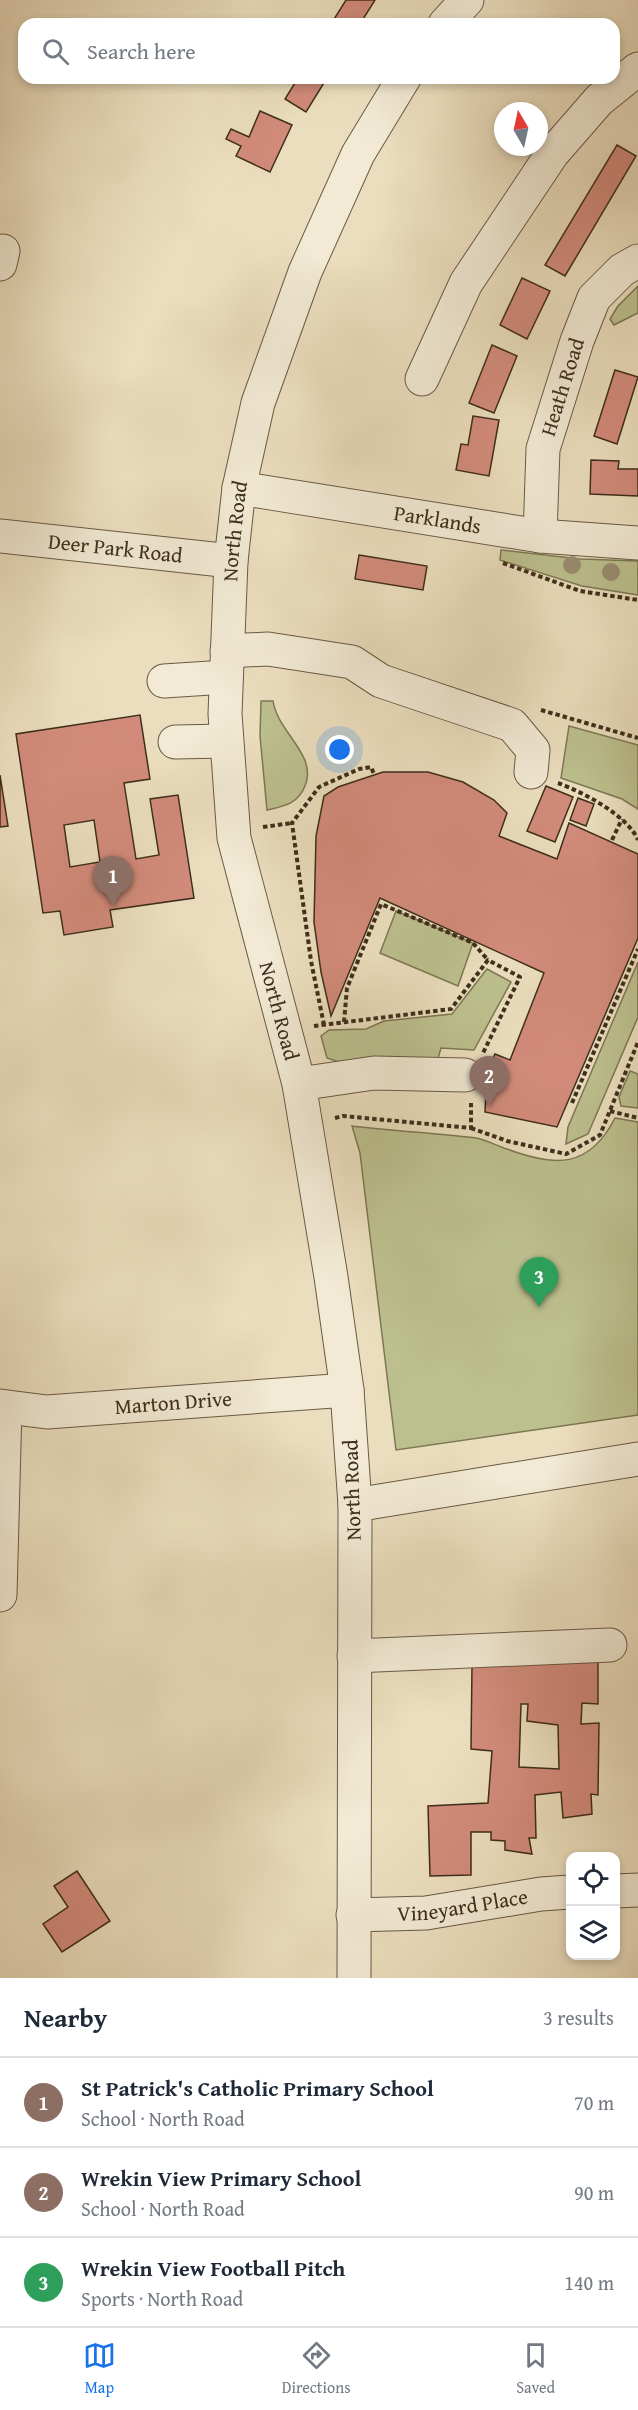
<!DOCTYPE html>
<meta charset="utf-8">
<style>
:root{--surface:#fff;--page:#f2f2f3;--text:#1f2937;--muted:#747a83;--line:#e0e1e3;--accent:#1a73e8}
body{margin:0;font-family:"Gentium Book Plus",serif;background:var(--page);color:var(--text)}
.controls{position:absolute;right:18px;bottom:18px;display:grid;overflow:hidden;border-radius:12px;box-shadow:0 3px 9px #0003}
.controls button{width:54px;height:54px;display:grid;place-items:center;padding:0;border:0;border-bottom:2px solid var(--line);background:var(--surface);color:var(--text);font:30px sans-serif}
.compass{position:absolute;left:494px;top:102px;width:54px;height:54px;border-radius:50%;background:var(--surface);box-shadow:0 3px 9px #0003;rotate:351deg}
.you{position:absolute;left:340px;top:750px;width:21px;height:21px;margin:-15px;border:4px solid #fff;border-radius:50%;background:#1a73e8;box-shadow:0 0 0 9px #1a73e833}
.badge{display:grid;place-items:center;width:39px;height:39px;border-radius:50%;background:var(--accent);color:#fff;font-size:20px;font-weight:700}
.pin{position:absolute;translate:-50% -50px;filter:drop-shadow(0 2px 3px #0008)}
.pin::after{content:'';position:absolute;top:32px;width:21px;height:18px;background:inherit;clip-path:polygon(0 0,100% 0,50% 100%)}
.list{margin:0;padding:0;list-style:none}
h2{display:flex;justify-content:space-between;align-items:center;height:78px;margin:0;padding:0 24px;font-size:26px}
h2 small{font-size:20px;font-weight:400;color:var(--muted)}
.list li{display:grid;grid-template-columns:39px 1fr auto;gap:18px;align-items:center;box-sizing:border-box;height:90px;padding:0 24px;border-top:2px solid var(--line)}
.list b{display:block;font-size:22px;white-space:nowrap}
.list p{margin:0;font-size:20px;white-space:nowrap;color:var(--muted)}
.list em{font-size:20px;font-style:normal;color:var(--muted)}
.icon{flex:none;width:33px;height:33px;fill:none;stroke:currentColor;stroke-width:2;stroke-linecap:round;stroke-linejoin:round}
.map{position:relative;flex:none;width:638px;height:1978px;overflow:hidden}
.search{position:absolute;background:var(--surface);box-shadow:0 3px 9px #0003;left:18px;right:18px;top:18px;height:66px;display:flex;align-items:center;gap:15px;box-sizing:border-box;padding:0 21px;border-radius:18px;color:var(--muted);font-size:22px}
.sheet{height:348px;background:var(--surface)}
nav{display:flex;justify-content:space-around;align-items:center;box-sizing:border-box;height:84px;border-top:2px solid var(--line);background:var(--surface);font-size:16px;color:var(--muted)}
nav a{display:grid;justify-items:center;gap:3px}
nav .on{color:var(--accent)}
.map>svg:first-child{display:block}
.green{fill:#bcc08e;stroke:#7d7754;stroke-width:1.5}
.building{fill:#d28b7b;stroke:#3e2e1b;stroke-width:1.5;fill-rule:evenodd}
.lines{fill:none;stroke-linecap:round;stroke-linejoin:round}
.minor-casing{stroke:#695a44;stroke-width:35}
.path{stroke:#3e2e1b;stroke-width:4;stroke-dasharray:4.5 3;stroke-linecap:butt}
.minor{stroke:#f2ead5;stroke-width:33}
.tree{fill:#9a8d71}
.labels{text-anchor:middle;stroke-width:4.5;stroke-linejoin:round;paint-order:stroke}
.street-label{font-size:21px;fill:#3e2e1b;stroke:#f2ead5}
</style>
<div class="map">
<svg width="638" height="1978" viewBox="0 0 638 1978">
<rect width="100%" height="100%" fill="#ebdebe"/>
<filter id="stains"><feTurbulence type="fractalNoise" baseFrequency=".00333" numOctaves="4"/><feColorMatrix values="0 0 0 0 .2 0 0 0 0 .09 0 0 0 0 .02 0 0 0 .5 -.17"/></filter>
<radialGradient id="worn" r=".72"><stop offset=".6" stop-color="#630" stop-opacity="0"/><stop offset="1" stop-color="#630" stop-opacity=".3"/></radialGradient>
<!-- green -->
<g class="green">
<polygon points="638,286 638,313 614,325 610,319 618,306"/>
<polygon points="501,550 580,559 638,561 638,595 582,586 500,560"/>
<path d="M261,701H273C278,733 318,755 305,786C298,804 284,806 267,810L260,736Z"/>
<polygon points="569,726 638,745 638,809 622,799 561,778"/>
<polygon points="396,911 473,943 458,986 380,953"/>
<polygon points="638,962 638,1017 588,1134 566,1144 568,1127"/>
<polygon points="487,969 511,982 474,1050 441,1048 436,1065 342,1063 327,1058 321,1036 329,1030 366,1029 384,1021 452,1014"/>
<polygon points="630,1071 638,1074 638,1108 621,1106 619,1097"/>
<path d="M615,1118L638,1122V1415L396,1450L360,1153L352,1126C393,1131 435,1133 476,1138C487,1140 497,1146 507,1149C555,1167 589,1169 615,1118Z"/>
</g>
<!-- building -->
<g class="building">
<polygon points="346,0 375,0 360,24 331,24"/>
<polygon points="298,78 327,78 306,112 285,99"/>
<polygon points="260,111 292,125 270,172 236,156 241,146 226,139 231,129 249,137"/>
<polygon points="617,145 636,156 565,276 545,265"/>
<polygon points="522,278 550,291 527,339 500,325"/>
<polygon points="492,345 517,356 494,413 469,403"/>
<polygon points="615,370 638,377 617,444 594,436"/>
<polygon points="473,416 499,420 489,476 456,470 461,444 468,445"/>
<polygon points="591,460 619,461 618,469 638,469 638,496 590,494"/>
<polygon points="359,555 427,566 423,590 355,579"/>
<path d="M140,715L150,779L124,783L136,859L159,855L150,799L178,795L194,898L110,910L113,927L64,935L60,911L43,913L16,734ZM94,820L100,862L70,867L64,825Z"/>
<polygon points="383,772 428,772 463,782 494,800 507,813 499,836 557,859 569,823 638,854 638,938 557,1127 485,1112 487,1071 495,1054 510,1060 544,973 380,898 331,1016 321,972 314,922 316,836 324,796 338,787"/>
<polygon points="0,775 8,826 0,827"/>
<polygon points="546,786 573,797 555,842 527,831"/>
<polygon points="578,798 594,804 586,826 570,820"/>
<path d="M598,1662V1704L582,1703L581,1724L599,1723L598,1795L591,1794L592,1814L563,1818L561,1792L535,1795L536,1838H529L532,1854L505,1850V1841L491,1840V1832H471V1875L430,1876L428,1806L488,1803L492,1751L471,1749L472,1666ZM521,1704H528L527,1721L558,1725L559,1769L519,1767Z"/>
<polygon points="77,1871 110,1921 62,1952 43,1924 68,1907 54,1886"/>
</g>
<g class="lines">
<!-- minor casing -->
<g class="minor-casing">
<g id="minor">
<polyline points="445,24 467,0"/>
<polyline points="0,264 3,251"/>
<polyline points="422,379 466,283 552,154 599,100 638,69"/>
<path id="s1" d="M239,488L540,536L638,543"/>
<path id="s2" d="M0,536L231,561"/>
<path id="s3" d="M540,536L543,449L577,341L594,298L622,270L638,261"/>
<polyline points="227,651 268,649 352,662 381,681 512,725 533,750 531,772"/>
<polyline points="164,681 226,677"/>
<polyline points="175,742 226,741"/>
<polyline points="299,1084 374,1073 465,1075"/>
<path id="s4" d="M0,1406L47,1412L347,1390"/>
<polyline points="355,1505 638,1459"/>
<polyline points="0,1595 5,1407"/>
<polyline points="354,1656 610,1645"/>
<polyline points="616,1891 638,1890"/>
<path id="s5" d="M353,1915L426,1913L541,1894L570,1892"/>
<path id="s6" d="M354,1978L355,1505L347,1390L331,1277L299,1084L234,838L225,714L231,561L239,488L258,403L305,272L358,154L404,78"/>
</g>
</g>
<!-- path -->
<g class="path">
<polyline points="503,563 580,591 638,600"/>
<polyline points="541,710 638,738"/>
<path d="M558,783C583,792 628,816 638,840"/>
<polyline points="263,827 292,823"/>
<polyline points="612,840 622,819"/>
<polyline points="344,1022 347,988 381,904 473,943 488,960"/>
<polyline points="324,1025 311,961 292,823 319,787 359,769 371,767 374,774"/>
<polyline points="314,1026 451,1009 488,960 520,977 483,1053"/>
<polyline points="572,1103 638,949"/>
<polyline points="610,1111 638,1118"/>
<polyline points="335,1118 343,1116 471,1128 471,1103"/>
<polyline points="471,1128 507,1141 566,1154 600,1135 638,1042"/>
</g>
<!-- minor -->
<use href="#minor" class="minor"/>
</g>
<!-- trees -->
<g class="tree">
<circle cx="572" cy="565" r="9"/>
<circle cx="611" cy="572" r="9"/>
</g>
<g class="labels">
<!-- street labels -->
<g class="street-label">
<text dy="7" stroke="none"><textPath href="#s3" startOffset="152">Heath Road</textPath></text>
<text dy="7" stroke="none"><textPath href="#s1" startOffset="201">Parklands</textPath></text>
<text dy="7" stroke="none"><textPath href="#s6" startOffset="1460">North Road</textPath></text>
<text dy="7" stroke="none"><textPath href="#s2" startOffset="116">Deer Park Road</textPath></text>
<text transform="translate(279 1011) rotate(75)" y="7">North Road</text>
<text dy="7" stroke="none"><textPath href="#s4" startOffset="174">Marton Drive</textPath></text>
<text transform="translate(352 1490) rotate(-92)" y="7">North Road</text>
<text dy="7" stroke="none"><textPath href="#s5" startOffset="110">Vineyard Place</textPath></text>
</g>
</g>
<rect width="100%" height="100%" filter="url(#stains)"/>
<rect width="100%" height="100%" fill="url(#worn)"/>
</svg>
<div class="controls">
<button><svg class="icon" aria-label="locate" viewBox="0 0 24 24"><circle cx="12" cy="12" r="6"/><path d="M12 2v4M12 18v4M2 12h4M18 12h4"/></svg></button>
<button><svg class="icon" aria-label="layers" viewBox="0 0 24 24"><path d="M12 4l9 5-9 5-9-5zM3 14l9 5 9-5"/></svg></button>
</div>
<svg class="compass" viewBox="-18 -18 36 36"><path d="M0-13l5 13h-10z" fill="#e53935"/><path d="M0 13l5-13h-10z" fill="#747a83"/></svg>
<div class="you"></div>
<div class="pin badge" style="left:113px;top:906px;background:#8d6e63">1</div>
<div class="pin badge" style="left:489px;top:1106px;background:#8d6e63">2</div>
<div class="pin badge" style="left:539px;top:1307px;background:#2e9e5b">3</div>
<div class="search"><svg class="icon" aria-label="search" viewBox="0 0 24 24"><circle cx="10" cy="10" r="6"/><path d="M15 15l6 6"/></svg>Search here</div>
</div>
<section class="sheet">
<h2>Nearby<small>3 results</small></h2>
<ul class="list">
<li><span class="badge" style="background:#8d6e63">1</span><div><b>St Patrick's Catholic Primary School</b><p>School · North Road</p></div><em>70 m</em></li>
<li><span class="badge" style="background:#8d6e63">2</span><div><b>Wrekin View Primary School</b><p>School · North Road</p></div><em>90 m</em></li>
<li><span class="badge" style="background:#2e9e5b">3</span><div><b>Wrekin View Football Pitch</b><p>Sports · North Road</p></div><em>140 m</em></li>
</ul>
</section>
<nav>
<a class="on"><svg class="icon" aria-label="map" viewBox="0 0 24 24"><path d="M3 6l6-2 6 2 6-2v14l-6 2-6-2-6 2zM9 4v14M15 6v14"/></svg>Map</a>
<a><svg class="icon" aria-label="directions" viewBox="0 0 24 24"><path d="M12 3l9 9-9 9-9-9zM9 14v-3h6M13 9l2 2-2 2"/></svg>Directions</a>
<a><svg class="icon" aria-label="saved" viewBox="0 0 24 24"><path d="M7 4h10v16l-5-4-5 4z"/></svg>Saved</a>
</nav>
